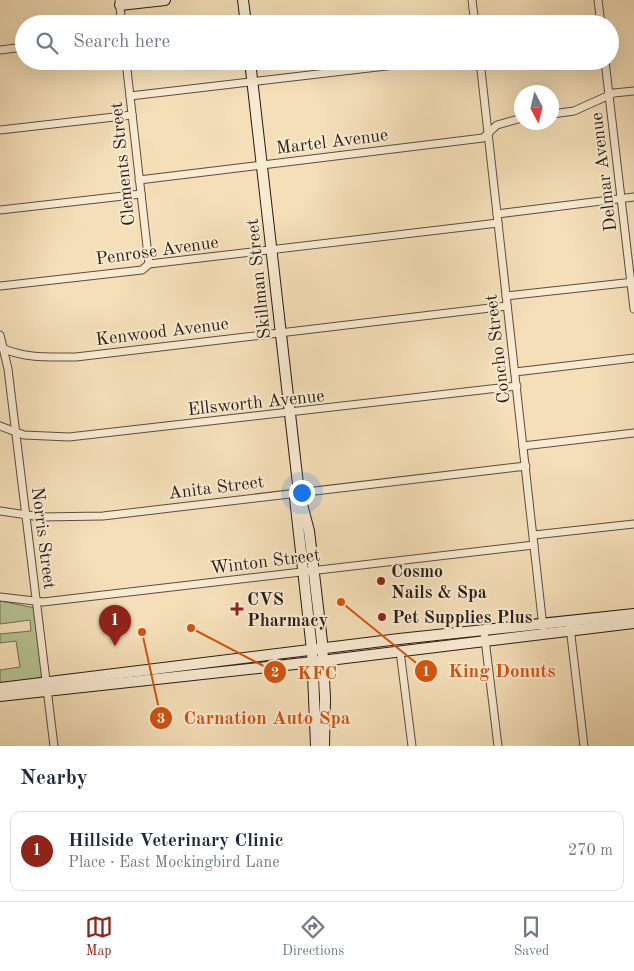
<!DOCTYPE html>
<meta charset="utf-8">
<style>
:root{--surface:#fff;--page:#f2f2f3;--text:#1f2937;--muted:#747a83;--line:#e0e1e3;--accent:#8f2418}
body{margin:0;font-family:"Old Standard TT",serif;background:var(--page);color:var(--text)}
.compass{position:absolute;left:514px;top:85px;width:45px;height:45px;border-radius:50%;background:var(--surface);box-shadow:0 5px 20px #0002;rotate:173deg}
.you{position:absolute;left:301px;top:492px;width:18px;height:18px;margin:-12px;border:4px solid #fff;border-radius:50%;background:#1a73e8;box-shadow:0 0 0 8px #1a73e833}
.badge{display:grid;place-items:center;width:32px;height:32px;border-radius:50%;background:var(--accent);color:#fff;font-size:16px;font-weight:700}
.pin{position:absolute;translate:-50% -41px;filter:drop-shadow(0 1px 2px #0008)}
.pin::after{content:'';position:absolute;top:26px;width:18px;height:15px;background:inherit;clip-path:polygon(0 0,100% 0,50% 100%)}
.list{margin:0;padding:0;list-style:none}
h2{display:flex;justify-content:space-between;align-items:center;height:65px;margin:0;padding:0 20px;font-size:21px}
h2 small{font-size:16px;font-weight:400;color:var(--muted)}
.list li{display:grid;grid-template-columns:32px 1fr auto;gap:15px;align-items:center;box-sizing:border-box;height:80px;margin:0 10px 10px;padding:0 10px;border:1px solid var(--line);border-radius:10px}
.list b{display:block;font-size:19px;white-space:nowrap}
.list p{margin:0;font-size:16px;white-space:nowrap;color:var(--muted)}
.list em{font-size:16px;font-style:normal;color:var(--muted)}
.icon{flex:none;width:28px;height:28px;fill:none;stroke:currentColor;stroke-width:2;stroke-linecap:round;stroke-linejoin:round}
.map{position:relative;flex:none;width:634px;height:746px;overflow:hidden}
.search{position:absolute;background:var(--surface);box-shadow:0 5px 20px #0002;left:15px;right:15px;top:15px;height:55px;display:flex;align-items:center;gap:12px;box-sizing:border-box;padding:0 18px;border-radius:28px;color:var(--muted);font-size:19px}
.sheet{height:155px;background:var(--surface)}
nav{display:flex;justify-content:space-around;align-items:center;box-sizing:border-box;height:70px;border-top:1px solid var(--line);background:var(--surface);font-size:14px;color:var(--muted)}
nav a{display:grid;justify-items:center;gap:2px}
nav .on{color:var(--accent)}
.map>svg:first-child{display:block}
.green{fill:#b6c393;stroke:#6f7054}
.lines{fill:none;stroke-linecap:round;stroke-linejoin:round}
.street-casing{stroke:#5b4d3e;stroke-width:9}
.secondary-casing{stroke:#281c15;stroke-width:12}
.street{stroke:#f8ead1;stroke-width:7}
.secondary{stroke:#f8ead1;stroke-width:10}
.poi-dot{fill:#8f2418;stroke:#f8ead1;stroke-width:2}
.labels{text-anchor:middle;stroke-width:4;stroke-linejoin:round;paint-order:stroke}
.street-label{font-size:18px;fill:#281c15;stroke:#f8ead1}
.poi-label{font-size:18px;font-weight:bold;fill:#281c15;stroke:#f8ead1;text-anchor:start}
.leader{fill:none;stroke:#d5530d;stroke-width:2}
.callout-dot{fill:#d5530d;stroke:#f8ead1;stroke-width:2}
.mark-label{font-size:15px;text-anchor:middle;font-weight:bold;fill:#fff}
.callout-label{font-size:19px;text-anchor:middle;font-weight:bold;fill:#d5530d;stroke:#f8ead1;stroke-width:4;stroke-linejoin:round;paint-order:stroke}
</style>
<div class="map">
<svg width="634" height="746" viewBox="0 0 634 746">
<rect width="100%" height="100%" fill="#f4dfb8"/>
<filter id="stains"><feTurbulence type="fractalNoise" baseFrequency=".004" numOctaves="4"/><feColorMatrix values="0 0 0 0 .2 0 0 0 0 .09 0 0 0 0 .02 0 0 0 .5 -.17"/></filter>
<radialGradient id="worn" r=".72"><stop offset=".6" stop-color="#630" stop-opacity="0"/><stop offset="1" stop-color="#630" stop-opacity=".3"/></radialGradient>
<!-- green -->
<polygon class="green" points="0,601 35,608 43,676 40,678 0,683 0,670 20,667 16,641 0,643 0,634 31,631 30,620 0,624"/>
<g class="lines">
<!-- street casing -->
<g class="street-casing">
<g id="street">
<polyline points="119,0 122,24"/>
<polyline points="472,0 475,24"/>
<polyline points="598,0 601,24"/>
<polyline points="0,50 24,47"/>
<polyline points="126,61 149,264"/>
<polyline points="480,61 543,627"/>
<polyline points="605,61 634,309"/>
<polyline points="130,96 429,61"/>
<polyline points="552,114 574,111 614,93 634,91"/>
<polyline points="0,130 132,115"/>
<polyline points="139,180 483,138 497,125 522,118"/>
<polyline points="0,210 141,194"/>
<polyline points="497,214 634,197"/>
<polyline points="0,286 142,270 149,264 498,223"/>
<polyline points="506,296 634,282"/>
<polyline points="0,335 8,369 54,746"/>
<path d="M0,347C24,359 50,357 76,357L507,306"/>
<polyline points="515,372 634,358"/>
<polyline points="0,426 24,435 69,437 517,386"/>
<polyline points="523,446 634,433"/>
<polyline points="0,511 41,517 103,516 526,466"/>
<polyline points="534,535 634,524"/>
<polyline points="0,597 43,602 534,545"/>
<polyline points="570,627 584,746"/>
<polyline points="484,631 498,746"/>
<polyline points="400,651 412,746"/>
</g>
</g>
<!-- secondary casing -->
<g class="secondary-casing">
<g id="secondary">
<polyline points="243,0 246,24"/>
<polyline points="120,5 165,0"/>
<polyline points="250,61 299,493 309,531 322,642 325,698 324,746"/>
<polyline points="299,493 295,498 312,650 316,746"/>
<polyline points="0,688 399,639 634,614"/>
<polyline points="0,696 313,662 634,623"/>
</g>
</g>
<!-- street -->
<use href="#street" class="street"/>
<!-- secondary -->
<use href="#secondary" class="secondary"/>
</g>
<!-- markers -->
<g class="poi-dot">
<circle cx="381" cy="581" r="5"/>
<path d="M234.5 601.5h5v5h5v5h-5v5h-5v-5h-5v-5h5z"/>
<circle cx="382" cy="617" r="5"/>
</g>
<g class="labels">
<!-- street labels -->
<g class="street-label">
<text transform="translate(332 141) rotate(-7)" y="6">Martel Avenue</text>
<text transform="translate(122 164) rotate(-96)" y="6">Clements Street</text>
<text transform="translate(603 172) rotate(-97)" y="6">Delmar Avenue</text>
<text transform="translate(157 250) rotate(-8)" y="6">Penrose Avenue</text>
<text transform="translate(258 279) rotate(-96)" y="6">Skillman Street</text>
<text transform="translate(162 331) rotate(-7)" y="6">Kenwood Avenue</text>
<text transform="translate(497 349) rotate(-97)" y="6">Concho Street</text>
<text transform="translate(256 402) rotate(-6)" y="6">Ellsworth Avenue</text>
<text transform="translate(216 487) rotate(-7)" y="6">Anita Street</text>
<text transform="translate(44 538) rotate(83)" y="6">Norris Street</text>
<text transform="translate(265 561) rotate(-7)" y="6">Winton Street</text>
</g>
<!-- poi labels -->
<g class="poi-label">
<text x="391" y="577">Cosmo<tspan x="391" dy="21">Nails &amp; Spa</tspan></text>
<text x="247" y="605">CVS<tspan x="247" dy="21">Pharmacy</tspan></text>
<text x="392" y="623">Pet Supplies Plus</text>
</g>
</g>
<!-- callouts -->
<path class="leader" d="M341 602L426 671M191 628L275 672M142 632L161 718"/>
<g class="callout-dot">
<circle cx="341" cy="602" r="5"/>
<circle cx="191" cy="628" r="5"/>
<circle cx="142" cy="632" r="5"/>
<circle cx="426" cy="671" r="12"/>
<circle cx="275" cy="672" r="12"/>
<circle cx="161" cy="718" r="12"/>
</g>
<g class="mark-label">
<text x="426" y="676">1</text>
<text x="275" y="677">2</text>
<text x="161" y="723">3</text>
</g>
<g class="callout-label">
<text x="502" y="677">King Donuts</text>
<text x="317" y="679">KFC</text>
<text x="267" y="724">Carnation Auto Spa</text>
</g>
<rect width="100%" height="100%" filter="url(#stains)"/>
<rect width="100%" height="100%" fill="url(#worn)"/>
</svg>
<svg class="compass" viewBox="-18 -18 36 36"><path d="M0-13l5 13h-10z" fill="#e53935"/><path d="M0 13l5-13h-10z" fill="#747a83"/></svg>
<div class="you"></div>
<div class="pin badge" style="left:115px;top:646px">1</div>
<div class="search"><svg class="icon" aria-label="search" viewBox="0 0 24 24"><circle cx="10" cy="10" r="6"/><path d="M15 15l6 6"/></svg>Search here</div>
</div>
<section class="sheet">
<h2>Nearby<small></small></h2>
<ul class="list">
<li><span class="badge">1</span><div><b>Hillside Veterinary Clinic</b><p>Place · East Mockingbird Lane</p></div><em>270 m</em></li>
</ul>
</section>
<nav>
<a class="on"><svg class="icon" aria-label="map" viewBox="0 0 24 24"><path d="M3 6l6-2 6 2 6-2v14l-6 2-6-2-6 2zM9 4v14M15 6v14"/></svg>Map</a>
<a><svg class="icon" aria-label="directions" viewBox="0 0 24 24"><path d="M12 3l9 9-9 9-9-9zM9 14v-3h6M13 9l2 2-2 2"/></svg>Directions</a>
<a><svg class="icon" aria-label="saved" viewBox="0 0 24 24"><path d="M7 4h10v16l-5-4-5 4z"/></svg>Saved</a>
</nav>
